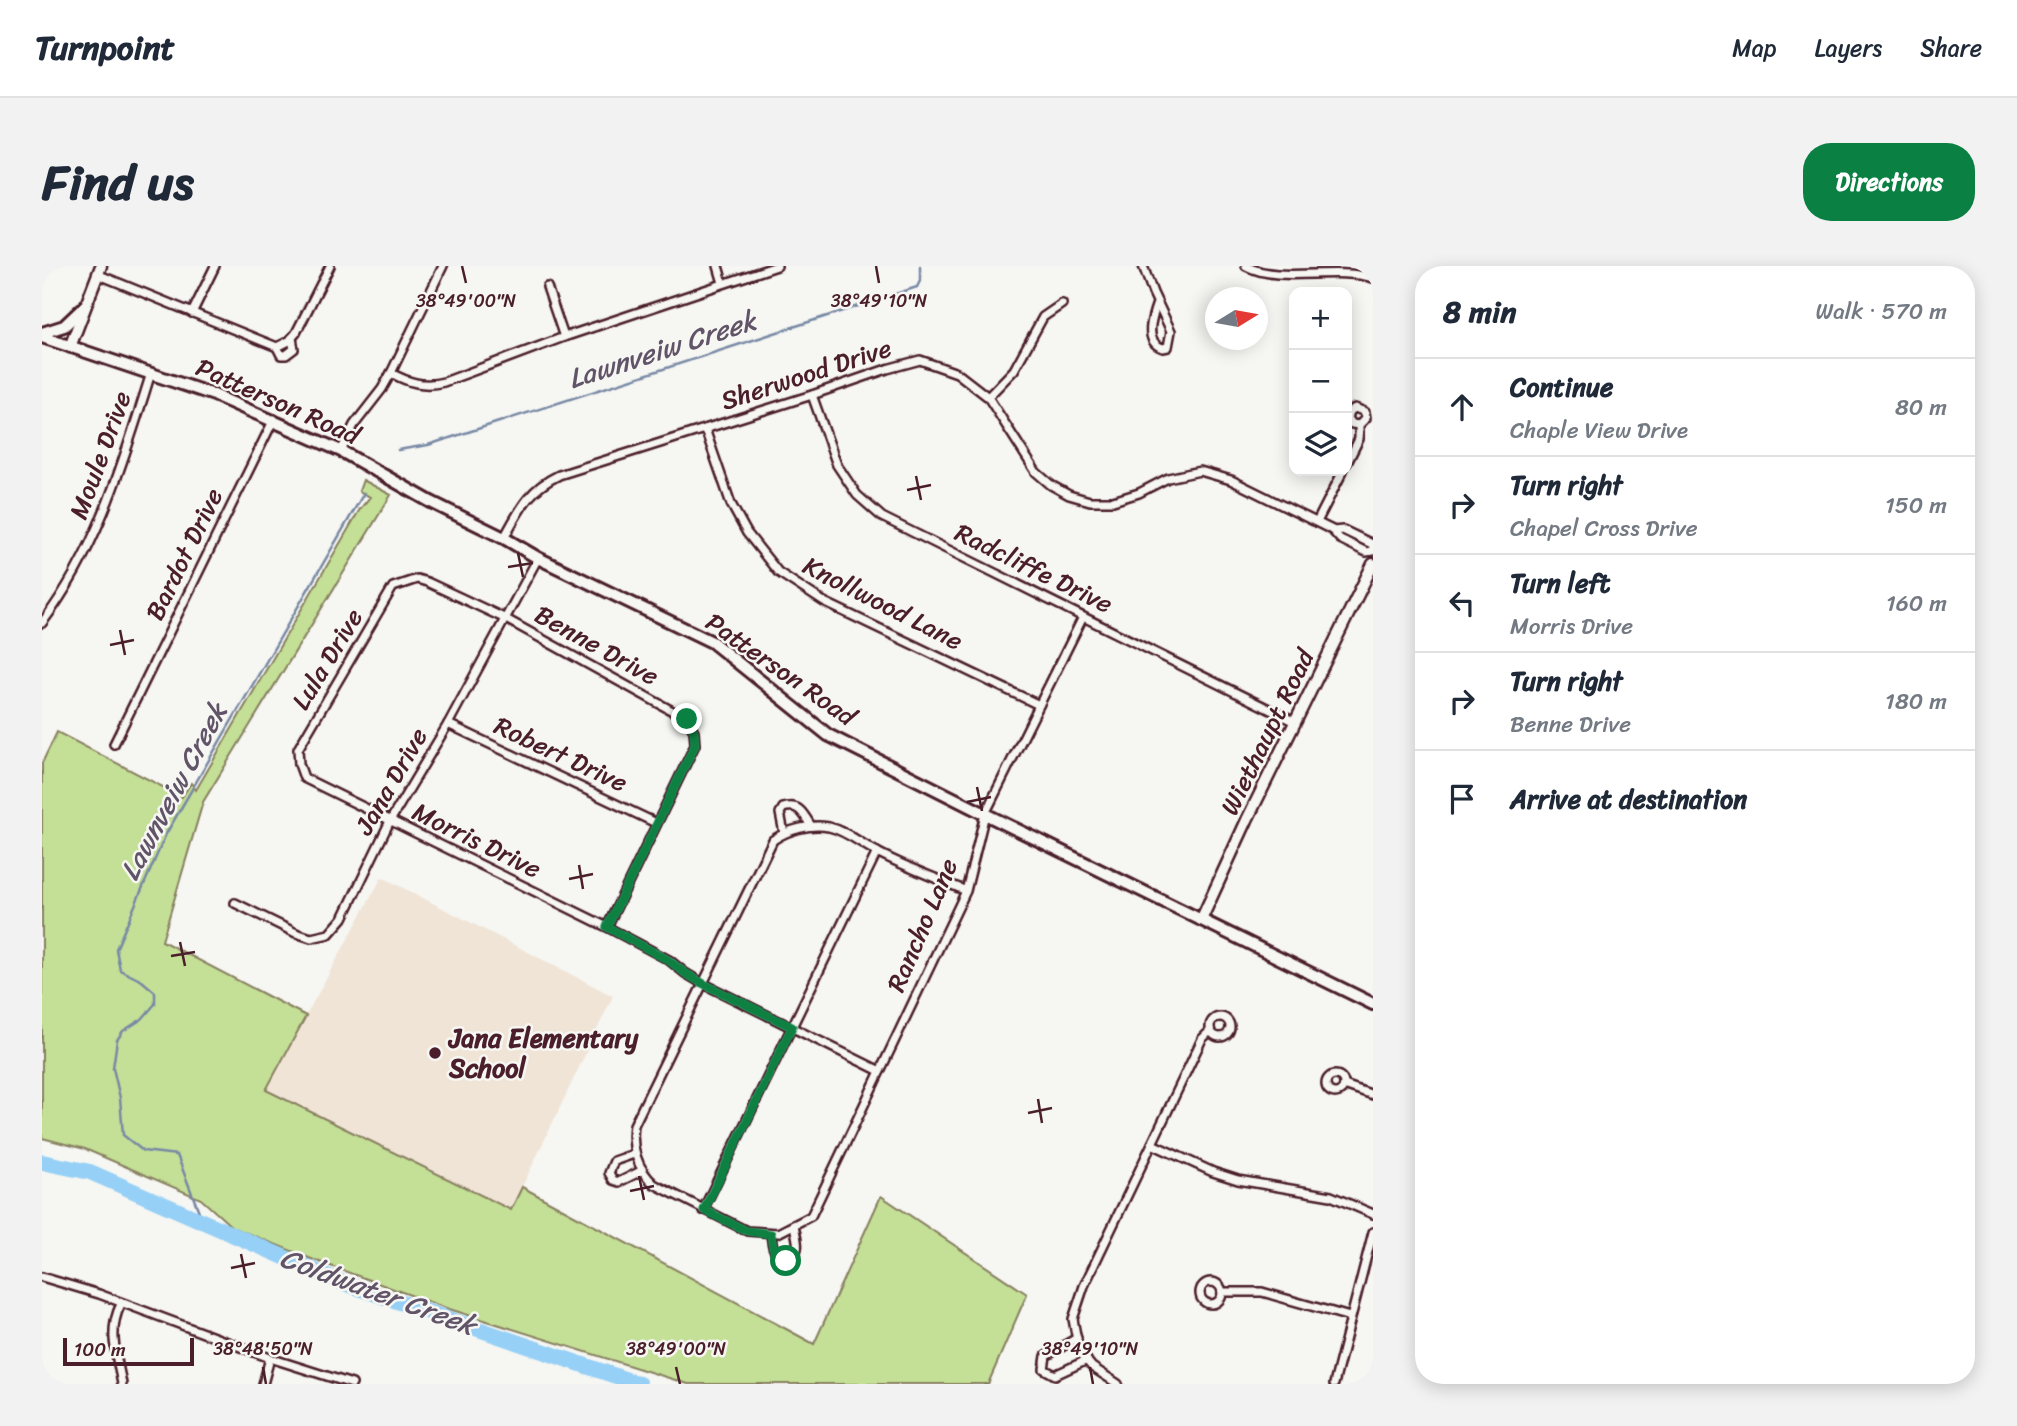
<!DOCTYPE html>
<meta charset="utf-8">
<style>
:root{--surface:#fff;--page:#f2f2f3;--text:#1f2937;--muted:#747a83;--line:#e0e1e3;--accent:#0b8043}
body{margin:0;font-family:Sriracha,sans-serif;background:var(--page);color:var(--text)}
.controls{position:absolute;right:21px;top:21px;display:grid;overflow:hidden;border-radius:14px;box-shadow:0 4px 18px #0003}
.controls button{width:63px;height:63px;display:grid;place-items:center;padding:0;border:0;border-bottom:2px solid var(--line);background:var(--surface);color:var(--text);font:35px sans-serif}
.compass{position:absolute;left:1163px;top:21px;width:63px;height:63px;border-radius:50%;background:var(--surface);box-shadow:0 4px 18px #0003;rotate:79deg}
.scale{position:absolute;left:21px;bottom:18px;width:131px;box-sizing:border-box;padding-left:7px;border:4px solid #4a1f2b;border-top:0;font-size:19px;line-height:24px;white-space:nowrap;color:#4a1f2b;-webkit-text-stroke:5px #f6f6f2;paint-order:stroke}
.stop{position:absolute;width:21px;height:21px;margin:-16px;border:5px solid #0b8043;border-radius:50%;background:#fff}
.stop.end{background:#0b8043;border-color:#fff;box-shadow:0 2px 7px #0008}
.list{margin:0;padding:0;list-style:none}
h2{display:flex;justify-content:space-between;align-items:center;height:91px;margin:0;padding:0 28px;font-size:30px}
h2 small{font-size:23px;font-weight:400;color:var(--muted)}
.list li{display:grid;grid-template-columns:46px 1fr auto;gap:21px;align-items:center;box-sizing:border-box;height:98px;padding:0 28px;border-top:2px solid var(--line)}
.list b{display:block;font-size:26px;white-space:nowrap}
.list p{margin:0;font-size:23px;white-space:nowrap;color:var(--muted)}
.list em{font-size:23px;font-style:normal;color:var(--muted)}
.icon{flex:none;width:38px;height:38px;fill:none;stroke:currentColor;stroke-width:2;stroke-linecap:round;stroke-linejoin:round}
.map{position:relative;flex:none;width:1331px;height:1118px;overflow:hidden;border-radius:28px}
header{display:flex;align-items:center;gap:42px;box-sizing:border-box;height:98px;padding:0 35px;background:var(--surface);border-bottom:2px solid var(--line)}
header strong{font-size:33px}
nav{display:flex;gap:38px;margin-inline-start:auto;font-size:24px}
.intro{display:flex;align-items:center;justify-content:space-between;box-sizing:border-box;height:168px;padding:0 42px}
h1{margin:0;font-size:49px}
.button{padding:18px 32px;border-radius:28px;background:var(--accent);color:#fff;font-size:24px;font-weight:700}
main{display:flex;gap:42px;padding:0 42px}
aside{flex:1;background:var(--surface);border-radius:28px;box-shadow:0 4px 18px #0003}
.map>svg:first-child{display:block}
.built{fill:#f0e4d6}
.green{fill:#c4df96;stroke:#877f60;stroke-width:2}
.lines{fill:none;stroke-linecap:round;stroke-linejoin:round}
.stream{stroke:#7889a5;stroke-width:2.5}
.river{stroke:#96d0f6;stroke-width:16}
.minor-casing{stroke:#4a1f2b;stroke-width:12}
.tertiary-casing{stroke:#4a1f2b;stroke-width:15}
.secondary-casing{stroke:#4a1f2b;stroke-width:16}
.minor{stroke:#f6f6f2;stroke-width:7}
.tertiary{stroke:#f6f6f2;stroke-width:10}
.secondary{stroke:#f6f6f2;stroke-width:10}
.route{stroke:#0b8043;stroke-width:9}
.ticks{fill:none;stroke:#4a1f2b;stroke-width:2.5}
.poi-dot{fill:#4a1f2b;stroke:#f6f6f2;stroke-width:2.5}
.labels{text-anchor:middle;stroke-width:5;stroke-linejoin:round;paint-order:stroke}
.street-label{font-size:26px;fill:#4a1f2b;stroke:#f6f6f2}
.poi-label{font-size:26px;font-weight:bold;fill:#4a1f2b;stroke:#f6f6f2;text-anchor:start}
.water-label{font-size:28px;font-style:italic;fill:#615468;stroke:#f6f6f2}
.ticks-label{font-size:18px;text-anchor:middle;fill:#4a1f2b;stroke:#f6f6f2;stroke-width:5;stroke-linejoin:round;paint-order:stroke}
</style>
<header>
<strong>Turnpoint</strong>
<nav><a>Map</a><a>Layers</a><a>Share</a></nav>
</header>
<div class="intro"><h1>Find us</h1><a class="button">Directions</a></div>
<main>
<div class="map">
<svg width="1331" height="1118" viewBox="0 0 1331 1118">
<rect width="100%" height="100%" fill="#f6f6f2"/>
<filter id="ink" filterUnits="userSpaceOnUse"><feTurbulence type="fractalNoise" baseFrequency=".0143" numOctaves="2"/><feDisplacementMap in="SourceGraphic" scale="14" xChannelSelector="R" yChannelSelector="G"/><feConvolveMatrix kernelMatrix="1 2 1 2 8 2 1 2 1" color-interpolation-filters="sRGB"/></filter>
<g filter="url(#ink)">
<!-- built -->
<polygon class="built" points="340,611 571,730 469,944 223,824"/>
<!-- green -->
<polygon class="green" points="321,214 349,229 161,536 120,675 264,750 224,824 469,944 480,921 772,1078 839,930 985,1028 946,1118 646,1118 404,1042 272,994 190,961 159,933 43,883 0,872 0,497 15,466 140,531 149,517 154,524 318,243 328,231 317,225"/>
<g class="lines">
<!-- stream -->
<g class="stream">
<polyline points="356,184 386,179 875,21 878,15 878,0"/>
<polyline points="161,956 135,889 101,885 81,869 78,832 71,802 75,774 81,765 100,753 113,738 113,726 100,715 78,704 74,683 124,568 322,227"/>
</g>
<!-- river -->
<polyline class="river" points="0,896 48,906 299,1016 597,1118"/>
<!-- minor casing -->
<g class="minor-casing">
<g id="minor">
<polyline points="676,0 681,17"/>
<path d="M1101,0L1111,27L1129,65L1126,81L1121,82C1101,76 1110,51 1115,37"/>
<path d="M1204,0C1238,18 1291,0 1331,12"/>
<polyline points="55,8 235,81"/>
<polyline points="505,21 522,71"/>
<polyline points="150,47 173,0"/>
<polyline points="235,81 247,75 254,67 288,0"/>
<polyline points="235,81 239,89 244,89 252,83 250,72"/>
<path d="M349,107C367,117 382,121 402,116L522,71L735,0"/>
<polyline points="770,129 795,199 815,229 840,251 1253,456"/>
<polyline points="946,131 972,104 1001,51 1020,38"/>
<polyline points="663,163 689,238 705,267 736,306 782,336 997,439"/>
<polyline points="299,185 312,159 340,123 349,107 401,0"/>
<polyline points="1305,197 1317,173 1317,159 1324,152 1323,146 1313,142 1308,145 1306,152 1310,158 1317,159"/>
<polyline points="1275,256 1301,205"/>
<polyline points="1291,265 1301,264 1330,278 1331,282"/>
<path d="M462,272C478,243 486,224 517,209L770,129L845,103L878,94L915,107L946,131L994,206L1009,219L1027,229L1048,235H1071L1097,227L1126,212L1158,205L1189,214L1290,264L1298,273L1324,286L1331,285"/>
<path d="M0,357C56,284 82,193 109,107"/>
<polyline points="406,458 614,557"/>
<polyline points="72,478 232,153"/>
<path d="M742,567L738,547L741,542C757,537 761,547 769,560"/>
<path d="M924,625C894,612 863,601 835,586C819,578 805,565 787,561C768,558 747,563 731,574L592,859C589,881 595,903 612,918L705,965L736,967L769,950L924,625L943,548L1041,351"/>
<polyline points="193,637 254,667 269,672 287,668 301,652 348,555 406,458 496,292"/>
<polyline points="565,661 653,479 652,465 645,453 464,353 385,316 375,313 351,321 256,483 257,498 262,512 565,661 627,694 643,707 660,717 838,805"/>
<circle cx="1178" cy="761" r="10"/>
<circle cx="1293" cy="818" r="9"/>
<polyline points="1302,819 1331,829"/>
<polyline points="1110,878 1171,906 1196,914 1289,930 1331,948"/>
<polyline points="592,888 572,895 567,907 571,914 577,916 601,904"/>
<polyline points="661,944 835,586"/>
<path d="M729,968C730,978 731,986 739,994L749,993C760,985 754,971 752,959"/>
<polyline points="0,1011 57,1028 228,1092 310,1118"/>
<circle cx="1169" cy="1027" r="11"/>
<polyline points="1180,1026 1220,1026 1308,1051"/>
<path d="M79,1038C65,1065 75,1090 80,1118"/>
<polyline points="1035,1072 1004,1090 1002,1103 1013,1109 1045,1094"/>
<polyline points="221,1118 228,1092"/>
<polyline points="1076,1118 1050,1101 1037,1085 1031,1053 1042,1020 1160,773 1168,765"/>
<polyline points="1292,1118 1331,966"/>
</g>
</g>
<!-- tertiary casing -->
<g class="tertiary-casing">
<g id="tertiary">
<polyline points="28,81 59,0"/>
<polyline points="1159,654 1205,554 1331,298"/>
</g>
</g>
<!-- secondary casing -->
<g class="secondary-casing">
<g id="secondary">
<polyline points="0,67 22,60 42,41"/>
<polyline points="0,71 172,129 299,185 389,236 462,272 496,292 670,376 786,469 943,548 1331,738"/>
</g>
</g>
<!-- minor -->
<use href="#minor" class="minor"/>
<!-- tertiary -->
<use href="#tertiary" class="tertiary"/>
<!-- secondary -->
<use href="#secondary" class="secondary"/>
</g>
</g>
<g class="lines" filter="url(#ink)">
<!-- route -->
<polyline class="route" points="645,453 652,465 653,479 565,661 626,694 643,707 660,717 750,761 662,944 705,965 729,968 731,982 739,994 744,995"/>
</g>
<!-- ticks -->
<path class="ticks" d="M420,0L424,17M834,0L837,17M874,210L879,234M865,224L889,219M476,287L481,311M466,301L491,297M78,364L83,389M68,379L92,374M935,521L940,545M925,536L949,531M537,599L541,623M527,613L551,608M138,676L143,700M129,690L153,686M996,833L1000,857M986,847L1010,842M597,910L602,934M588,925L612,920M199,988L204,1012M189,1002L213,997M221,1101L224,1118M634,1101L638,1118M1048,1101L1051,1118"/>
<!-- markers -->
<circle class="poi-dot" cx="393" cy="787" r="7"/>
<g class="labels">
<!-- street labels -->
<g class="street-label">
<text transform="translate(764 108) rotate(-18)" y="9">Sherwood Drive</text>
<text transform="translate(236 135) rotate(24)" y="9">Patterson Road</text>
<text transform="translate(58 189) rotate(-70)" y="9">Moule Drive</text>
<text transform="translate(142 288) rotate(-64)" y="9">Bardot Drive</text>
<text transform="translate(992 302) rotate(26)" y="9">Radcliffe Drive</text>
<text transform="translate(841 337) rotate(27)" y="9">Knollwood Lane</text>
<text transform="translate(555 379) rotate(29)" y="9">Benne Drive</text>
<text transform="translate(285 393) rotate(-59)" y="9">Lula Drive</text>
<text transform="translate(739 403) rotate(35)" y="9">Patterson Road</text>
<text transform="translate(1225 466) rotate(-64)" y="9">Wiethaupt Road</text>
<text transform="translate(519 488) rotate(25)" y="9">Robert Drive</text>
<text transform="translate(349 515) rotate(-60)" y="9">Jana Drive</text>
<text transform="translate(435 574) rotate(26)" y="9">Morris Drive</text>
<text transform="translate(880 659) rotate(-67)" y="9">Rancho Lane</text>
</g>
<!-- poi labels -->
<g class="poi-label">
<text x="407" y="781">Jana Elementary<tspan x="407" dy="30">School</tspan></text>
</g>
<!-- water labels -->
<g class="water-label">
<text transform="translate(620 83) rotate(-18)" y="10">Lawnveiw Creek</text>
<text transform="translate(131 525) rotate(-62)" y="10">Lawnveiw Creek</text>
<text transform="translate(336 1025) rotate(20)" y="10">Coldwater Creek</text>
</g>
</g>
<g class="ticks-label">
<text x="424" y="41">38°49'00"N</text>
<text x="837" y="41">38°49'10"N</text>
<text x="221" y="1089">38°48'50"N</text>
<text x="634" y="1089">38°49'00"N</text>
<text x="1048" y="1089">38°49'10"N</text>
</g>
</svg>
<div class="controls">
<button>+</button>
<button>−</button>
<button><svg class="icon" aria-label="layers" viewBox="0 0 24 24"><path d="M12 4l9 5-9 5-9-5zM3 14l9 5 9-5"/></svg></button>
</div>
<svg class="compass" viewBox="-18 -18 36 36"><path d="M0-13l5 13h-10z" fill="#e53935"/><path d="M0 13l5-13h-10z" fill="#747a83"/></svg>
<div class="scale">100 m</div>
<div class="stop" style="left:744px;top:995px"></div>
<div class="stop end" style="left:645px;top:453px"></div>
</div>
<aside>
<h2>8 min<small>Walk · 570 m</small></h2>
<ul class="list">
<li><svg class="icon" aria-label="ahead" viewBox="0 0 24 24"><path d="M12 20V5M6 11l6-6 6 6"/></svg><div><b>Continue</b><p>Chaple View Drive</p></div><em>80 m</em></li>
<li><svg class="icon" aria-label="right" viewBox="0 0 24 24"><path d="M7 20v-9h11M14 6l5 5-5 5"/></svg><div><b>Turn right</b><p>Chapel Cross Drive</p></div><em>150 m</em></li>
<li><svg class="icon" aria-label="left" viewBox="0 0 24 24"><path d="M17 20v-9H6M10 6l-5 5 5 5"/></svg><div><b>Turn left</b><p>Morris Drive</p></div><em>160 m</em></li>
<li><svg class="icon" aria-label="right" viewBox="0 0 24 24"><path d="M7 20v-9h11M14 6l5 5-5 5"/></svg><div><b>Turn right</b><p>Benne Drive</p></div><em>180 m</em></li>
<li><svg class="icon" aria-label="arrive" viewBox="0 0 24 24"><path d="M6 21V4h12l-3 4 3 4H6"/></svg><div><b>Arrive at destination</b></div></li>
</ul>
</aside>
</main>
